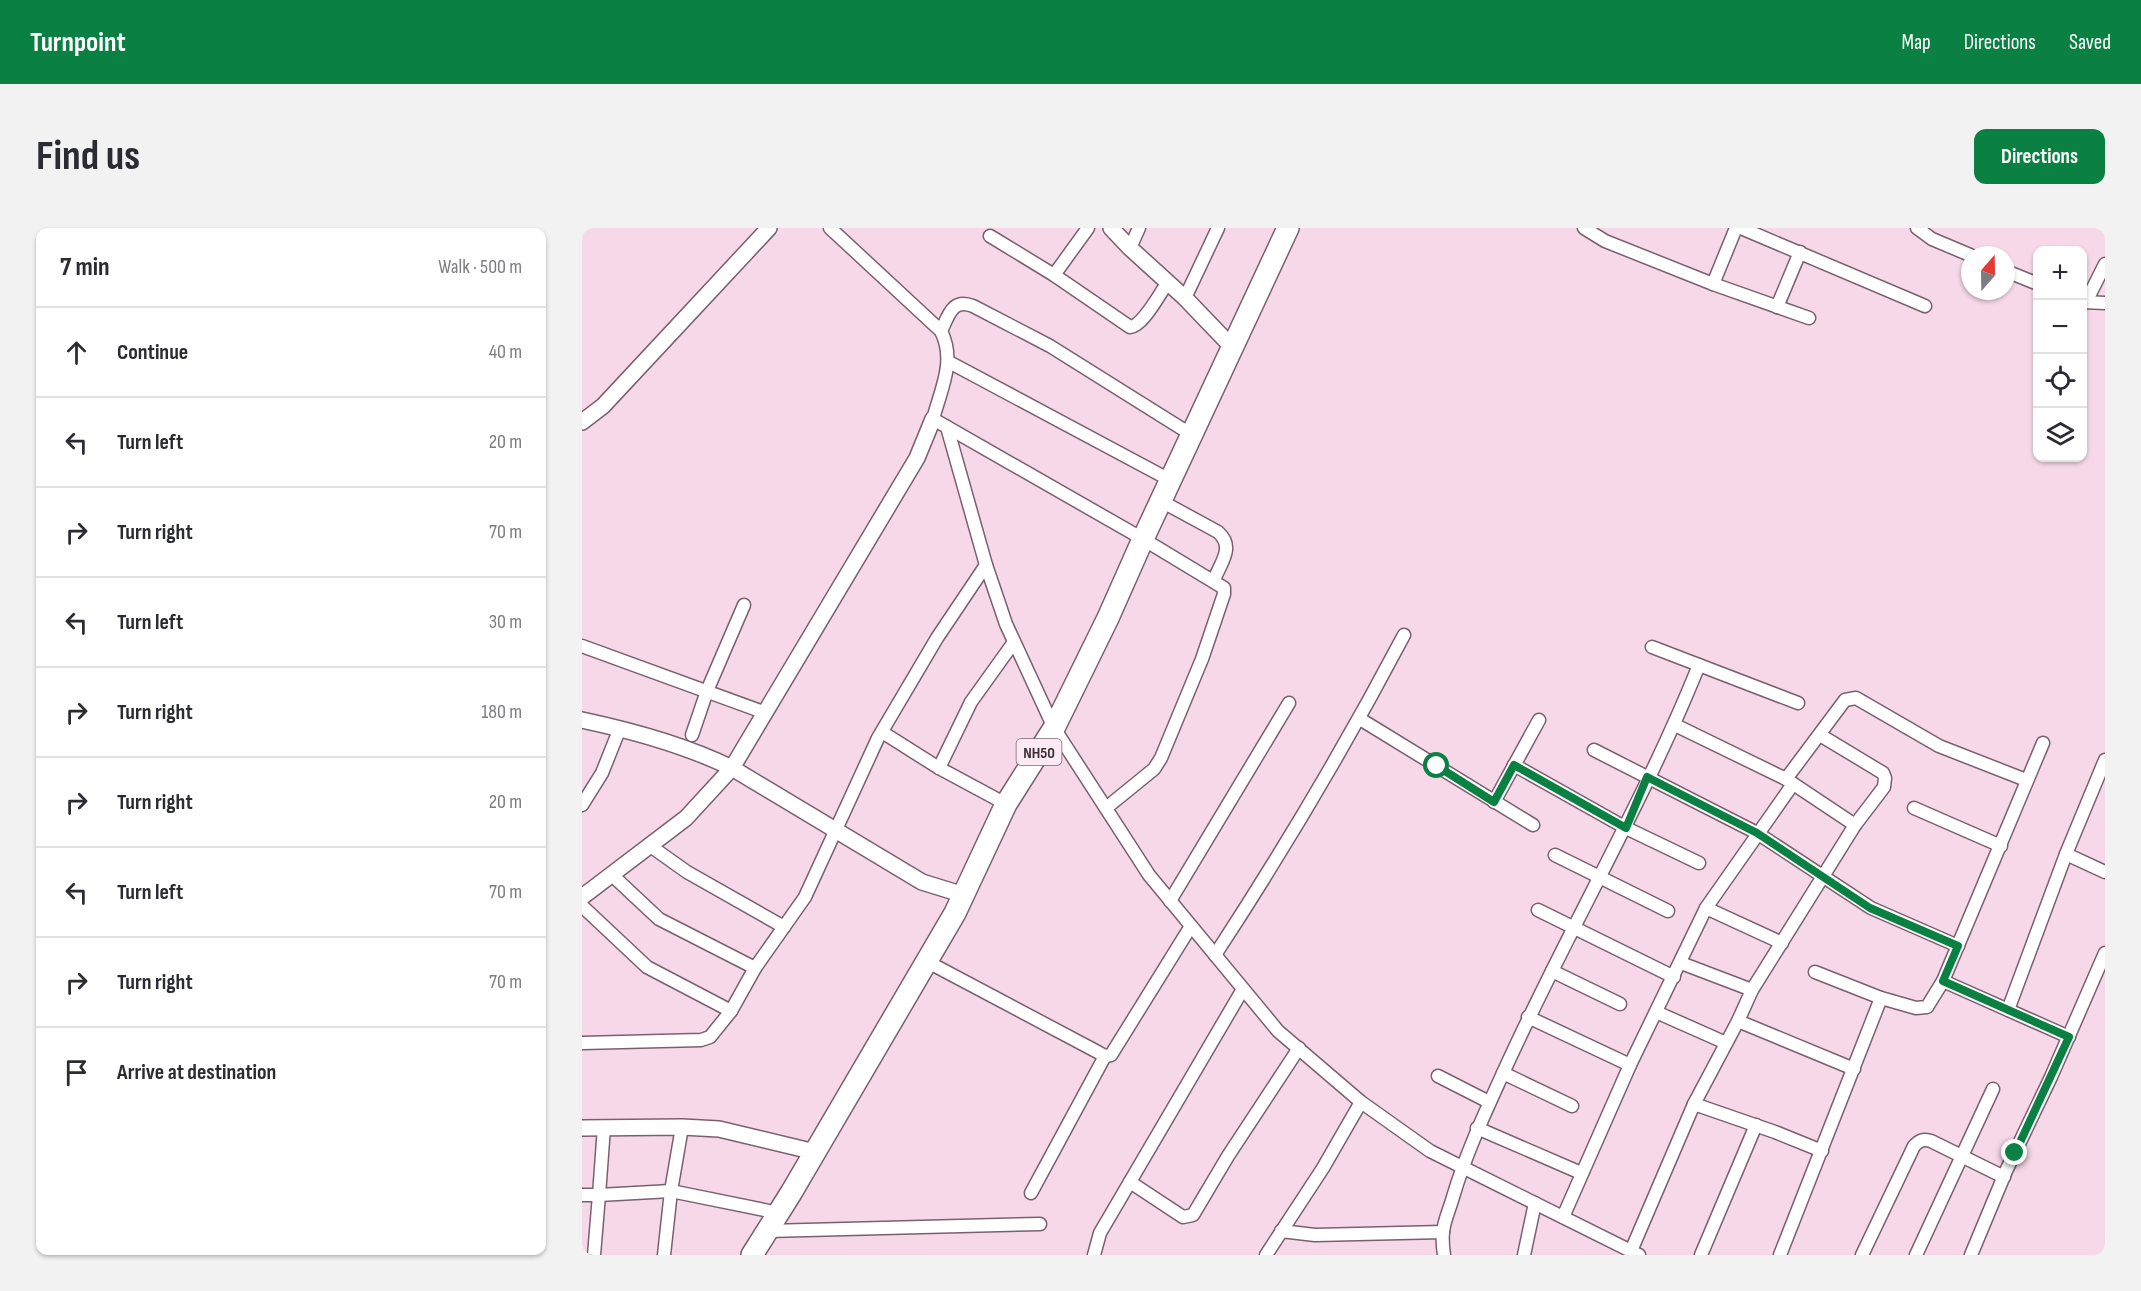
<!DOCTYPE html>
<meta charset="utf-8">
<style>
:root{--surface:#fff;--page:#f2f2f3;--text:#2b2b33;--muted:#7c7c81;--line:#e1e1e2;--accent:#0b8043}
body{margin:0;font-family:"Sofia Sans Condensed",sans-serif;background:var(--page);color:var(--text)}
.controls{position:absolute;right:18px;top:18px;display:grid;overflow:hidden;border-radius:12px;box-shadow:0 2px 4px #0004}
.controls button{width:54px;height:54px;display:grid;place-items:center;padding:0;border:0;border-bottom:2px solid var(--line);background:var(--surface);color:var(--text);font:30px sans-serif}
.compass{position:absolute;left:1379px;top:18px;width:54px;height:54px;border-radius:50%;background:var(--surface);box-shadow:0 2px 4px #0004;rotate:20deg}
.stop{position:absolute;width:18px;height:18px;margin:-14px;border:4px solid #0b8043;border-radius:50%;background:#fff}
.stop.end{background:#0b8043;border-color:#fff;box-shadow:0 2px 6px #0008}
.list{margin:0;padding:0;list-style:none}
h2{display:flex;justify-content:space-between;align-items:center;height:78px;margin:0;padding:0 24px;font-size:26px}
h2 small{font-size:20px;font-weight:400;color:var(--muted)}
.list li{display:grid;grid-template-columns:39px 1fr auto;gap:18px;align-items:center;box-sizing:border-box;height:90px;padding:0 24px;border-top:2px solid var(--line)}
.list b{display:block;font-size:22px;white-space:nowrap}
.list em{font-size:20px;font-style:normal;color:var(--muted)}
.icon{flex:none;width:33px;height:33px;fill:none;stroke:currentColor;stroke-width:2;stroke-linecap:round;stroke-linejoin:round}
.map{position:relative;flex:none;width:1523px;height:1027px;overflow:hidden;border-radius:12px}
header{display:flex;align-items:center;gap:36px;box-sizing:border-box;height:84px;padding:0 30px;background:var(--accent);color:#fff}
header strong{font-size:28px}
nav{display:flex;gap:33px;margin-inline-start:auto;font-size:21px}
.intro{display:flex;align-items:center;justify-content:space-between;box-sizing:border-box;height:144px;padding:0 36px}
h1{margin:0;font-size:42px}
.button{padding:15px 27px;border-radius:12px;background:var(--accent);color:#fff;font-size:21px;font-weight:700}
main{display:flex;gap:36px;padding:0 36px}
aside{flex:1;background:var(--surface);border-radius:12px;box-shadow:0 2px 4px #0004}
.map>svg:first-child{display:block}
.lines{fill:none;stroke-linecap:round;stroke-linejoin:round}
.minor-casing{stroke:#7a606f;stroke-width:15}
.tertiary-casing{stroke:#7a606f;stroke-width:18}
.trunk-casing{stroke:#7a606f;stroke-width:24}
.minor{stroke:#fff;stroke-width:12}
.tertiary{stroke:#fff;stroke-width:15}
.trunk{stroke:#fff;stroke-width:21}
.route{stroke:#0b8043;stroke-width:8}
.labels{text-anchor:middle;stroke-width:6;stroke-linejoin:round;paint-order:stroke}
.shield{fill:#fce9f3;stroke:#76686f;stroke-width:1.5}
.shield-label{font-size:16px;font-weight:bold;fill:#3c3137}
</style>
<header>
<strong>Turnpoint</strong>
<nav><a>Map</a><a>Directions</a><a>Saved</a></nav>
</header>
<div class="intro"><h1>Find us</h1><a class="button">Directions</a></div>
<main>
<aside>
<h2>7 min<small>Walk · 500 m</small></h2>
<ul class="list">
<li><svg class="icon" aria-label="ahead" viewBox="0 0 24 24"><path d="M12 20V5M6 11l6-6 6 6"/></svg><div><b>Continue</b></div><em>40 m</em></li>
<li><svg class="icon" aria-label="left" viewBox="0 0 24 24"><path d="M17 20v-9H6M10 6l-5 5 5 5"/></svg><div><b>Turn left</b></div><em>20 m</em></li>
<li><svg class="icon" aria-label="right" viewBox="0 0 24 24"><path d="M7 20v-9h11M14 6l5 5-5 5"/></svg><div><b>Turn right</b></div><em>70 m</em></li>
<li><svg class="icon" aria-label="left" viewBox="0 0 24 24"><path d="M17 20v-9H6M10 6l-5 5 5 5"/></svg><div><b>Turn left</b></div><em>30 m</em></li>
<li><svg class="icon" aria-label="right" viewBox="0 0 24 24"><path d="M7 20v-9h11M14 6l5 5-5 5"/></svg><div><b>Turn right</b></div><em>180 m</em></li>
<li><svg class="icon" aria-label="right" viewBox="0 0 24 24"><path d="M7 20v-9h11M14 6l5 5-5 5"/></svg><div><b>Turn right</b></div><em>20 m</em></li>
<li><svg class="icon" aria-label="left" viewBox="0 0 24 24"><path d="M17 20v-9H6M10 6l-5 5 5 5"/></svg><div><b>Turn left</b></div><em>70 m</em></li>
<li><svg class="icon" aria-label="right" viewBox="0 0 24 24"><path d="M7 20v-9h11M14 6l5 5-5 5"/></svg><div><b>Turn right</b></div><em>70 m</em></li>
<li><svg class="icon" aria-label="arrive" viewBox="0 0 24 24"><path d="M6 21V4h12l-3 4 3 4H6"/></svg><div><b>Arrive at destination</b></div></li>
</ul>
</aside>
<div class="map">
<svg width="1523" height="1027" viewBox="0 0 1523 1027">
<rect width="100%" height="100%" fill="#f6d8e8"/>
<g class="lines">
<!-- minor casing -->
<g class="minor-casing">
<g id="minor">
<path d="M248,0L359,103C374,133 359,161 351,191L365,199L404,337L424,396L472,500L567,647L696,803L779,874L848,923L1057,1027"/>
<polyline points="1002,0 1023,13 1131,56 1227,90"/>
<polyline points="1159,0 1343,78"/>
<polyline points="1335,0 1350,11 1388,27"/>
<path d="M408,8L472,47L548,99C561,98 578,65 586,54"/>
<polyline points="548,20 557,0"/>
<polyline points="1424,43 1456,56"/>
<polyline points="472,47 506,0"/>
<polyline points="1131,56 1154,0"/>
<polyline points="603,70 636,0"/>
<polyline points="1500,74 1523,75"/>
<polyline points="1504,74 1523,36"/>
<polyline points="1195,79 1218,24"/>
<path d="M359,103C367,87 370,70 391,78L468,118L610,207"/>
<polyline points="367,134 588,252"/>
<polyline points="365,199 561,311 642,360 642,366 620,431 579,530 572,541 524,580"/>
<path d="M579,273L636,304C653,319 639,334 632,352"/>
<polyline points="0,418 184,485"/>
<polyline points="1070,419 1216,475"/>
<polyline points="778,491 951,597"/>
<polyline points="1093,497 1204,551 1273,597"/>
<polyline points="300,504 357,540 424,576"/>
<polyline points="110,507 125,463 162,377"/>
<polyline points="1012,522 1175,605 1289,680 1376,718"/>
<polyline points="932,537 1044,600 1117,635"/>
<polyline points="357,540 389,474 432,414"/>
<polyline points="1204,551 1263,472 1274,470 1357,518 1444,552"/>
<polyline points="912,574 957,492"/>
<polyline points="0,577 20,545 38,500"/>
<polyline points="1332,580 1419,618"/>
<polyline points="67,617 105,644 202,699"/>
<polyline points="1484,626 1523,644"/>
<polyline points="973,627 1086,683"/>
<polyline points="30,647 77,691 173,740"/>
<polyline points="588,673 707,475"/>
<polyline points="0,678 65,739 149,783"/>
<polyline points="1124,680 1200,715"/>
<polyline points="956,682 1092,749"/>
<path d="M633,727C701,623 764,517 822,407"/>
<polyline points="344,733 510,821 523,828 529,827 609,698"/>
<polyline points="1099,735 1170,762"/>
<polyline points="970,743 1038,776"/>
<polyline points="1233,744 1299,770"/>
<polyline points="1361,753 1487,809"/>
<polyline points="1426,782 1484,626 1523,532"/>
<polyline points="1074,784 1144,815"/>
<polyline points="946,789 1048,837"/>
<polyline points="1156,793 1272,841"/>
<polyline points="0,815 119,812 128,809 149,783 173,740 223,669 296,510 355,410 404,337"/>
<polyline points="921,845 990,878"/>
<polyline points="856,848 907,874"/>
<polyline points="1112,876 1193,904 1240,923"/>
<polyline points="22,899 17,967 89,963 197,985"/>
<polyline points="895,900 999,945"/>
<polyline points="548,954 601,989 611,987 646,928 717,820"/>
<polyline points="449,965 523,828"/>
<polyline points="0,967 17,967 12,1027"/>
<polyline points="981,989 1048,837 1124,680 1211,556"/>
<polyline points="186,1003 458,996"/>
<polyline points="699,1003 733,1007 861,1004"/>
<polyline points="1049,1023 1112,876 1156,793 1170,762 1273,597 1302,559 1303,550 1301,545 1238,507"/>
<polyline points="82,1027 89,963 100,899"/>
<polyline points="512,1027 518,1005 661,761"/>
<polyline points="684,1027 741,940 779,874"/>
<path d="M862,1027C861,1020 860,1012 861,1004C862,993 868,980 871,969C884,925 903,885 922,843C984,706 1061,576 1117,437"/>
<polyline points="942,1027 953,975"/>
<polyline points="1119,1027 1174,897"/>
<polyline points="1198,1027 1299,770 1334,780 1345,779 1361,753 1461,515"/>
<path d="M1280,1027L1332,918C1338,912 1341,911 1349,913L1422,949"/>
<polyline points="1334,1027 1411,861"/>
<polyline points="1389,1027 1424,943 1469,849 1523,725"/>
</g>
</g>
<!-- tertiary casing -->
<g class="tertiary-casing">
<g id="tertiary">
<polyline points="529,0 548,20 603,70 651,120"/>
<polyline points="0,194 21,178 187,0"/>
<path d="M0,492C52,503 103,517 150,540L335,230L351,191"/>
<polyline points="0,669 104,590 150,540 340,654 382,667"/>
<polyline points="0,900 100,899 137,901 233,924"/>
</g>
</g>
<!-- trunk casing -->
<g class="trunk-casing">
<polyline id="trunk" points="170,1027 209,965 373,685 424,576 472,500 526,390 561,311 706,0"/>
</g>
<!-- minor -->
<use href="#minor" class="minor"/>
<!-- tertiary -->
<use href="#tertiary" class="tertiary"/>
<!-- trunk -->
<use href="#trunk" class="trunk"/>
</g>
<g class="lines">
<!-- route -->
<polyline class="route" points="855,538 912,574 932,537 1044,600 1065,549 1175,605 1288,680 1376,718 1361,753 1487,809 1433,925"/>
</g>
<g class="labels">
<!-- shield labels -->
<rect class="shield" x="434.5" y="511" width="45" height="26" rx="4.5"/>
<g class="shield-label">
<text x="457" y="530">NH50</text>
</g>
</g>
</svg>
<div class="controls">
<button>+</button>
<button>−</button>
<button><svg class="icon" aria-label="locate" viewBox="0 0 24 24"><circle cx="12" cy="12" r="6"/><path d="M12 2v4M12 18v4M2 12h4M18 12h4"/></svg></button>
<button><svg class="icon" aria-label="layers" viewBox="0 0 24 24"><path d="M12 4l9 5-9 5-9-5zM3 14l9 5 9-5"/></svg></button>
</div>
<svg class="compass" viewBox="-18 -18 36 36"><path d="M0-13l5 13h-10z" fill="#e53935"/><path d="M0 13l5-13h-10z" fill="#7c7c81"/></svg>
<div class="stop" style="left:855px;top:538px"></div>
<div class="stop end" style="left:1433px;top:925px"></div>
</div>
</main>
